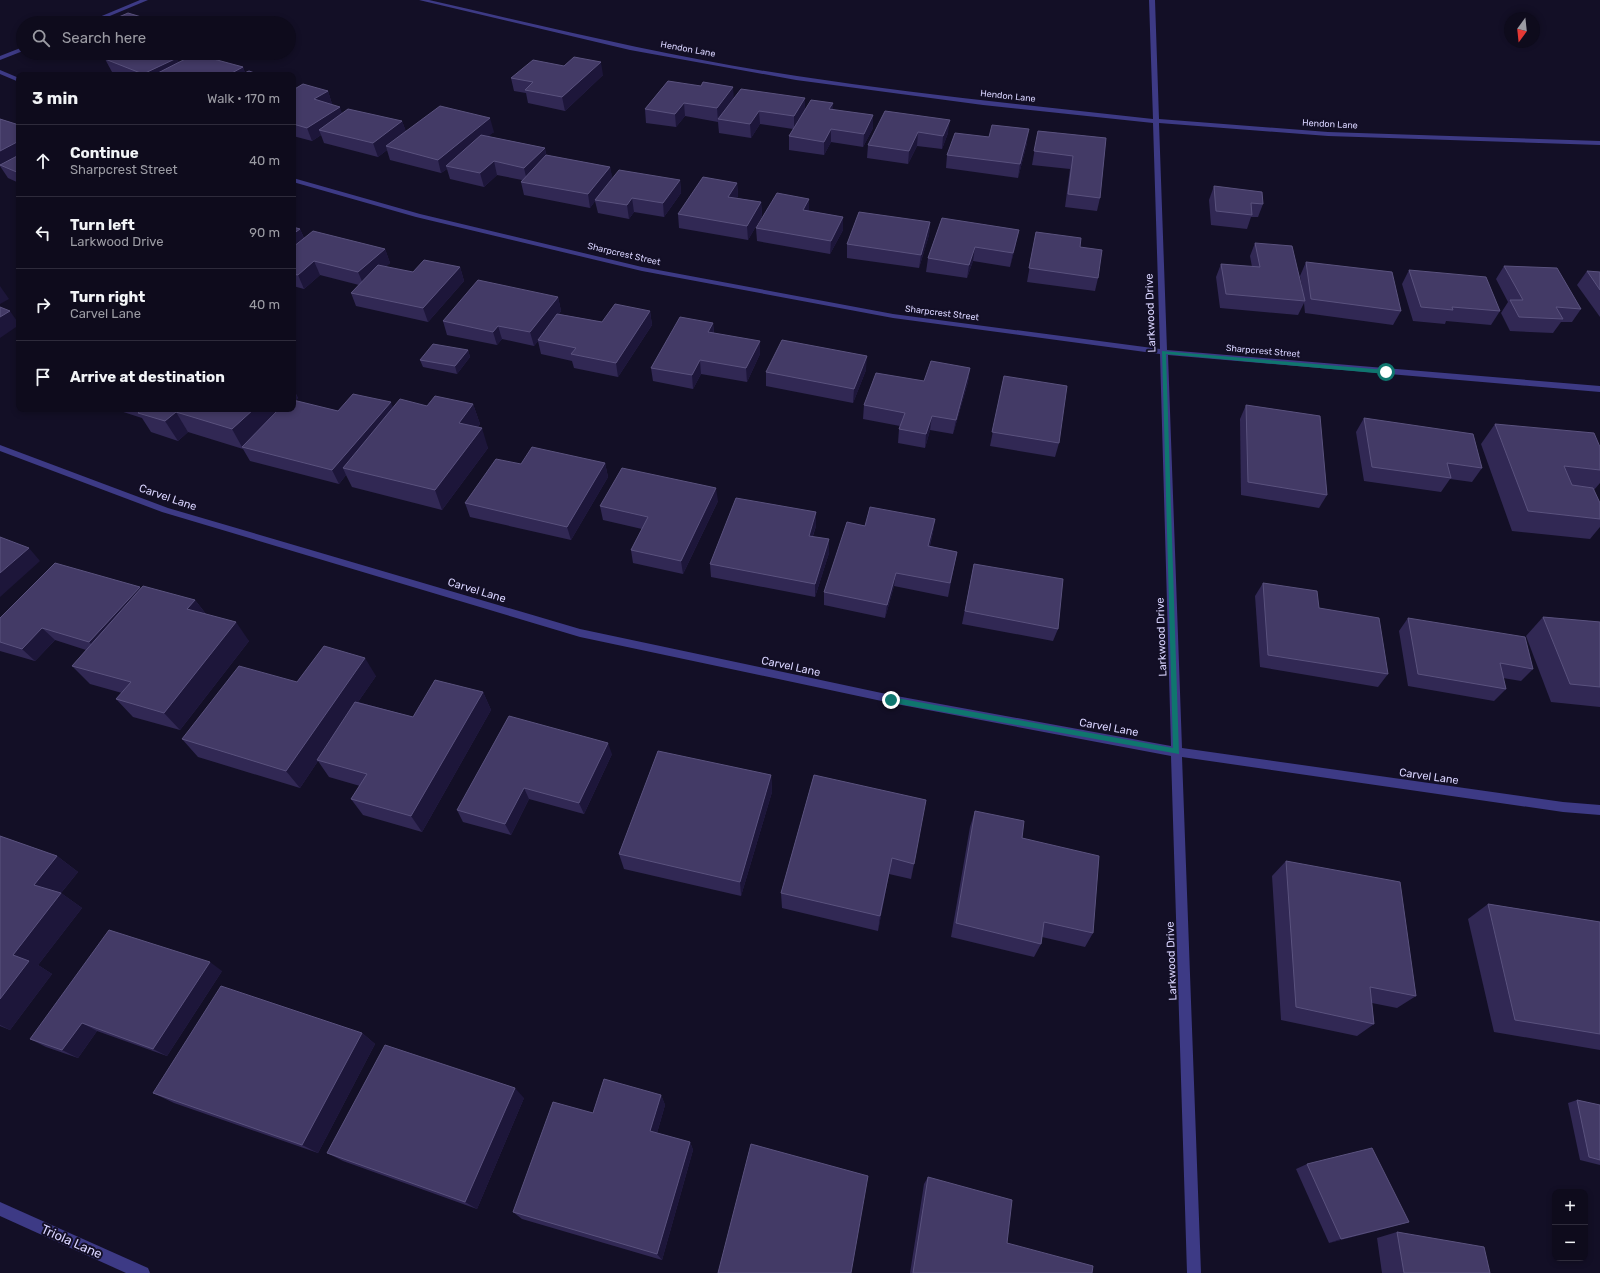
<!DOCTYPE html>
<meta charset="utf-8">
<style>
:root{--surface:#0e0b1c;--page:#1c1929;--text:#f1f3f6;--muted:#9b9ba3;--line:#2e2b3b}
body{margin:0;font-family:Rubik,sans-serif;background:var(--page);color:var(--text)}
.controls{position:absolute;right:12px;bottom:12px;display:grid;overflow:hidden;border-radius:8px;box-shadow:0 2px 6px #0003}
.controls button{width:36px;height:36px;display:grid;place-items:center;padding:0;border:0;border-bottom:1px solid var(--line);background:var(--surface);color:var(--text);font:20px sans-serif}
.compass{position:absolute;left:1504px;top:12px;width:36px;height:36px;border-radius:50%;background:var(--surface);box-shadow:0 2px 6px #0003;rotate:195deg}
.stop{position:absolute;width:12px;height:12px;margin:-9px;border:3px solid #0f766e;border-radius:50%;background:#fff}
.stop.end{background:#0f766e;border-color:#fff;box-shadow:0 1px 4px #0008}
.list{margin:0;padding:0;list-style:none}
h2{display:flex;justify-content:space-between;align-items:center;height:52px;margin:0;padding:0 16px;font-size:17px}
h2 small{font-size:13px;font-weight:400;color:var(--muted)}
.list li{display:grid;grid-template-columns:26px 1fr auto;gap:12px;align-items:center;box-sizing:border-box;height:72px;padding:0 16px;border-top:1px solid var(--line)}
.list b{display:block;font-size:15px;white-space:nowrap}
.list p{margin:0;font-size:13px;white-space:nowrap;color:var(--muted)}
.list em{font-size:13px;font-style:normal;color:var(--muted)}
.icon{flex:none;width:22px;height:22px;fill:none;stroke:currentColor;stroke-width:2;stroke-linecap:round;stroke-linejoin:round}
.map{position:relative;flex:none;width:1600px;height:1273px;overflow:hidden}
.search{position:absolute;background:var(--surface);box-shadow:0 2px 6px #0003;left:16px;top:16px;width:280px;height:44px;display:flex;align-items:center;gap:10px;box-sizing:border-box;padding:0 14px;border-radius:22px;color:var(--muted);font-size:15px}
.panel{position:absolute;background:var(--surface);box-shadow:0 2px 6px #0003;left:16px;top:72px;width:280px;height:340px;border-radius:8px}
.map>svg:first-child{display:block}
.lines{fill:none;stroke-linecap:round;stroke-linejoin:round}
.minor{fill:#3d3a85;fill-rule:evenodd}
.wall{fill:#312854}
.shaded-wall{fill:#1d163a}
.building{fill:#433a66;stroke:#5a527e}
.route{fill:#0f766e}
.labels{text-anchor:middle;stroke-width:4;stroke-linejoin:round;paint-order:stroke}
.far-street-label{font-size:9px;fill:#d9d4ff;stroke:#130f26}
.street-label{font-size:11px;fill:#d9d4ff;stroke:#130f26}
.near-street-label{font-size:13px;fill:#d9d4ff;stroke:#130f26}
</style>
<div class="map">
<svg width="1600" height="1273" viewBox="0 0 1600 1273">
<rect width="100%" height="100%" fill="#130f26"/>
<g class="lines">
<!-- minor -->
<g class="minor">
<polygon points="140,0 148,0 93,23 85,23"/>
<path d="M419,0H429C551,28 673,58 797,76C915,94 1034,106 1153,119L1149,0H1155L1159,119L1328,132L1600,141V145L1328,136L1159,123L1167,350L1600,386V392L1168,355L1182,748L1563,802L1600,805V815L1563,812L1182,757L1201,1273H1187L1171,756L891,703L580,637L162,512L0,451V445L168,508L580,629L891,695L1171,746L1160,354L893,318L642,271L416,217L293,182V178L420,214L642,267L893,314L1160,349L1153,123L983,105L796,80L630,50Z"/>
<polygon points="23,47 23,51 0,60 0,56"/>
<polygon points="0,70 19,78 19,82 0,74"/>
<polygon points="0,1202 148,1268 150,1273 126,1273 0,1216"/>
</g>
</g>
<!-- wall -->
<g class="wall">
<polygon points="71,53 172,53 173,56 172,56 179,62 243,67 245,73 260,75 119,75 112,72 105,59 108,58 98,54 87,59 72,54"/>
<polygon points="603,75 565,111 528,103 526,93 514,91 511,78"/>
<polygon points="668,81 734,98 805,98 805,109 833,109 873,128 863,147 831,142 824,155 789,150 789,136 793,129 760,124 751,138 719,133 718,122 685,116 676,127 646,123 645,109"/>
<polygon points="293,90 328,91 332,104 331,104 342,113 402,121 406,132 494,132 487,136 545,148 546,155 610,167 612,178 680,180 681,193 664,217 634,212 629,219 598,213 595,201 590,208 524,195 521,182 522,180 497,175 484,187 450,179 447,169 441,173 390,160 387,150 378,157 324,143 321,135 312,141 293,136"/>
<polygon points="885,111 948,133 942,149 917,146 908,164 867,158 868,145"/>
<polygon points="0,119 19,125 19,183 8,178 0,166"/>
<polygon points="1038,131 1106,138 1100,198 1097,211 1065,207 1070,169 1032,165"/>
<polygon points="989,137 1027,143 1018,178 946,168 947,155"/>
<polygon points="737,183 738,196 737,198 761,202 762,216 748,240 679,228 678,214"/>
<polygon points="1214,186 1263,204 1258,217 1251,217 1247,229 1211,225 1209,200"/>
<polygon points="809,211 843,217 843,230 830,254 757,241 756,228"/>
<polygon points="942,218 1016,244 1010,267 973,261 967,278 926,272 928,258"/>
<polygon points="930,222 929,235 919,268 847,258 847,244"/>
<polygon points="293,227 300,229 304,238 385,249 390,263 385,267 413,272 460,267 464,281 428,322 356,306 351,293 359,285 320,275 304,289 293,286"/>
<polygon points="1036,232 1080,247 1098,278 1095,291 1027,282"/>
<polygon points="1255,243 1302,287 1300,276 1306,262 1401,311 1393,325 1305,313 1304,303 1298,315 1220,308 1216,277 1221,264 1252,267 1250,256"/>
<polygon points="1504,266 1581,309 1572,322 1561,322 1553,333 1510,331 1501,313 1508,302 1496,279"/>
<polygon points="1409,270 1500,311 1491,325 1446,321 1445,324 1413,321 1402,284"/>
<polygon points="1587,271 1600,272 1600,317 1577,285"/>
<polygon points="558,297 561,311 559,314 602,322 650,311 652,325 618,377 574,368 572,361 541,354 538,341 534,346 502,339 497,345 447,335 443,321"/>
<polygon points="713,323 714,333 760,354 747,382 701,374 693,389 653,381 651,368"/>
<polygon points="468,350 470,357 457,374 423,367 420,360"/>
<polygon points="970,368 968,382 953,434 930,430 925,448 898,443 899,429 900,426 863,419 864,405 924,381"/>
<polygon points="866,370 853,403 766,386 766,372"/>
<polygon points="1004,376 1059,443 1055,457 990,446"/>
<polygon points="293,388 298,398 295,401 338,411 427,406 473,404 480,424 478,427 488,448 442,510 352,487 346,475 339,484 250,461 243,449 188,432 178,441 151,432 142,418 114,409 293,409"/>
<polygon points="1246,405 1327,495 1319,508 1241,495 1240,419"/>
<polygon points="1364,418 1482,468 1472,482 1450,479 1441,492 1364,481 1356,432"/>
<polygon points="1495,424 1600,447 1600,483 1594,490 1600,503 1600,527 1590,539 1512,531 1481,444"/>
<polygon points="605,463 608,477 571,540 470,517 465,503 521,464"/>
<polygon points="718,501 683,574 633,563 631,550 642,529 603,520 600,506"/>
<polygon points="816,512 816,526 813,536 829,553 815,597 711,577 710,564"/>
<polygon points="935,519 933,532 930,546 957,552 948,597 894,586 885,618 824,605 824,592 865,526"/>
<polygon points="974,564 1058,629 1053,641 962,624"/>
<polygon points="1263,583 1319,608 1388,674 1378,687 1260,667 1255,596"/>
<polygon points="141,588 195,600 206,614 249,641 180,730 133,717 116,699 122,693 90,684 72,666 86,650 55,640 35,661 0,651 0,618"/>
<polygon points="1543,617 1600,622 1600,707 1551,702 1526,636"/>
<polygon points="1408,618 1533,669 1521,681 1503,678 1506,689 1494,701 1408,686 1399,631"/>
<polygon points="376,676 358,702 413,717 483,692 491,710 422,832 363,815 351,799 360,786 329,777 318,761 300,788 198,757 182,739 297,682"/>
<polygon points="612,754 584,814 529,799 511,835 463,822 457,810"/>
<polygon points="771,775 772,792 741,896 624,869 619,854"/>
<polygon points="814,775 914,864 911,879 889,874 878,931 782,908 781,893"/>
<polygon points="975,811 1022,838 1093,933 1085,947 1042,937 1041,944 1034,957 951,937 970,827"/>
<polygon points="0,836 57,856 78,872 61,893 82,908 38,965 52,974 10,1030 0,1026"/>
<polygon points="1286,861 1416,996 1397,1008 1372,1003 1374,1024 1357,1036 1281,1020 1272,876"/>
<polygon points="1488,904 1600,922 1600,1050 1494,1032 1468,919"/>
<polygon points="222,971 167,1056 97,1031 78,1058 46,1047 30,1039"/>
<polygon points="362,1033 375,1044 318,1153 174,1103 153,1093"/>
<polygon points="661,1095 665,1105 657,1133 690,1142 693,1150 662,1260 522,1219 513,1212 593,1113"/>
<polygon points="524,1098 477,1209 343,1161 327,1153"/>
<polygon points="1577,1100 1600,1105 1600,1165 1580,1160 1568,1103"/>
<polygon points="1307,1164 1409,1222 1395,1226 1329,1243 1296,1169"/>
<polygon points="928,1177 1007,1243 1092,1273 910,1273 924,1184"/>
<polygon points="1397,1232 1490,1273 1382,1273 1377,1238"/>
</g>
<!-- shaded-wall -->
<g class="shaded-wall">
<polygon points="148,19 150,23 140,23"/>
<polygon points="84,53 98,53 98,54 87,59"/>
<polygon points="155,53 172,53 173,56 160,62"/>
<polygon points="177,58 183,71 174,75 143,75 143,74"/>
<polygon points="601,62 603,75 565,111 562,97"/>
<polygon points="243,67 246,75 228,75"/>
<polygon points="733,87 734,100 718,119 718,122 717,108"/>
<polygon points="328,91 332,104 319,113 314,99"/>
<polygon points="805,98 805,111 794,129 794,116"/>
<polygon points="684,103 685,116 676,127 675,114"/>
<polygon points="833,103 833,116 829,109"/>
<polygon points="340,107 344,120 319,130 321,135 312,141 307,128"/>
<polygon points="759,111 760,124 751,138 750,124"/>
<polygon points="873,115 873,128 863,147 864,134"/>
<polygon points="490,118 494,132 450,167 446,166 447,169 441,173 438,160"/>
<polygon points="950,120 948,133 942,149 943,136"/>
<polygon points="402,121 407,134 386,146 387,150 378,157 373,143"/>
<polygon points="831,129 831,142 824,155 824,142"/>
<polygon points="1029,129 1027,143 1018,178 1020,164"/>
<polygon points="918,132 917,146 908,164 909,151"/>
<polygon points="19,141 19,159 1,166 0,164 0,151"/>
<polygon points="545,148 547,162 527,181 524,168"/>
<polygon points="494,161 497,175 484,187 480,173"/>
<polygon points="610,167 613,180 595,200 595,201 590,208 588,194"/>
<polygon points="680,180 681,193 664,217 663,203"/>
<polygon points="737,183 738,196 729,211 728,197"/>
<polygon points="632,198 634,212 629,219 627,205"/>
<polygon points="809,199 809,213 803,210"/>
<polygon points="761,202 762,216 748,240 747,226"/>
<polygon points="843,217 843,230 830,254 831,241"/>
<polygon points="930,222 929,235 919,268 921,255"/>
<polygon points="300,229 306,243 293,252 293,234"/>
<polygon points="1019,230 1016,244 1010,267 1013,253"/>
<polygon points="975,247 973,261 967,278 969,265"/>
<polygon points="385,249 390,263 364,286 358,272"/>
<polygon points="314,261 320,275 304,289 298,275"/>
<polygon points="460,267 464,281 428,322 423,308"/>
<polygon points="0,286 9,299 0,304"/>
<polygon points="558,297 561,311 538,340 538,341 534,346 530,332"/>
<polygon points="10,311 19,324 19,325 0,338 0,317"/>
<polygon points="650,311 652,325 618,377 616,363"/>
<polygon points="713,323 714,337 708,332"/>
<polygon points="498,326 502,339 497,345 493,332"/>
<polygon points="760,341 760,354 747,382 746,368"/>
<polygon points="468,350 470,357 457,374 455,366"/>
<polygon points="867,356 866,370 853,403 854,389"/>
<polygon points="700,360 701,374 693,389 692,375"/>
<polygon points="970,368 968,382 953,434 956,420"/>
<polygon points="293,388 298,398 293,403"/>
<polygon points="391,402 396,416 343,468 346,475 339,484 332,470"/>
<polygon points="473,404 480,424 466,442 459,423"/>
<polygon points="137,409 154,409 140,413"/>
<polygon points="254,409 286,409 242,447 232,429"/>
<polygon points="176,412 188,432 178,441 165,421"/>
<polygon points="932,416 930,430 925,448 926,434"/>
<polygon points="482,428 488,448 442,510 435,490"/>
<polygon points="605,463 608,477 571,540 567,527"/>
<polygon points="716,488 718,501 683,574 681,561"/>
<polygon points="816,512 816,526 808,549 809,536"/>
<polygon points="935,519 933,532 926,560 928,546"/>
<polygon points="829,539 829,553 815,597 815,584"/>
<polygon points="29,548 40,561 0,597 0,573"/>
<polygon points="896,573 894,586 885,618 887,605"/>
<polygon points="140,587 150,600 101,654 89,642"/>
<polygon points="195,600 209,618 187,609"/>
<polygon points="236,622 249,641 180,730 164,713"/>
<polygon points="42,628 55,640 35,661 22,649"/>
<polygon points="365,658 376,676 318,760 317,760 318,761 300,788 286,771"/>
<polygon points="483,692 491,710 422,832 411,816"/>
<polygon points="608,743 612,754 584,814 579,803"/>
<polygon points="771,775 772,792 741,896 740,882"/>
<polygon points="524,788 529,799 511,835 505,824"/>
<polygon points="57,856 78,872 56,899 34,885"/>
<polygon points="892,858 889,874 878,931 880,916"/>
<polygon points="61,893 82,908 38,965 52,974 10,1030 0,1025 0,999 13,955"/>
<polygon points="210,962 222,971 167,1056 153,1049"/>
<polygon points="82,1023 97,1031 78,1058 62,1050"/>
<polygon points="362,1033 375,1044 318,1153 302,1145"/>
<polygon points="515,1088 524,1098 477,1209 465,1202"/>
<polygon points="661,1095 665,1105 655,1140 650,1131"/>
<polygon points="690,1142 693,1150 662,1260 657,1254"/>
<polygon points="1409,1222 1395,1226 1329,1243 1341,1239"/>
</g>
<!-- building -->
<g class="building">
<polygon points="128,13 148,19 140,23 105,23"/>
<polygon points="119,53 163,53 177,58 143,74 105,59"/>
<polygon points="195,54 243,67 228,75 200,75 196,74 194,75 154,75"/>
<polygon points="574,57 601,62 562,97 525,90 533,82 511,78 533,60 564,66"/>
<polygon points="249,71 260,75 240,75"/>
<polygon points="668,81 701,86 703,82 733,87 717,108 684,103 675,114 645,109"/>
<polygon points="303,84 328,91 314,99 340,107 307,128 293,124 293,90"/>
<polygon points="741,89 805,98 794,116 759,111 750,124 718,119"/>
<polygon points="811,100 833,103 829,109 873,115 864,134 831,129 824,142 789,136"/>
<polygon points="440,106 490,118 438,160 386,146"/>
<polygon points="348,109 402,121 373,143 319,130"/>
<polygon points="885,111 950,120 943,136 918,132 909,151 868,145"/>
<polygon points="0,119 19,125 19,141 0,151"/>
<polygon points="992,125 1029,129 1020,164 947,155 955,133 989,137"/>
<polygon points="1038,131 1106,138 1100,198 1068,194 1073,156 1034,151"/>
<polygon points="481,135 545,148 524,168 494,161 480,173 446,166"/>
<polygon points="19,155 19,173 0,165"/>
<polygon points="546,155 610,167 588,194 521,182"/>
<polygon points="619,170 680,180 663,203 632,198 627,205 595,200"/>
<polygon points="703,177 737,183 728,197 761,202 747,226 678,214"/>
<polygon points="1214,186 1262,192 1263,204 1251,203 1252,215 1216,211"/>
<polygon points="777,193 809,199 803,210 843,217 831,241 756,228"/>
<polygon points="859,212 930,222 921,255 847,244"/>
<polygon points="942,218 1019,230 1013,253 975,247 969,265 928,258"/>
<polygon points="293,227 300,229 293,234"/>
<polygon points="313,231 385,249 358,272 314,261 298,275 293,274 293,247"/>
<polygon points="1036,232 1081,238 1080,247 1102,250 1098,278 1029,268"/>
<polygon points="1255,243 1292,246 1305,301 1226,294 1221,264 1260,267"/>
<polygon points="424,260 460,267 423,308 351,293 378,265 413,272"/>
<polygon points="1306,262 1392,272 1401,311 1311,299"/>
<polygon points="1504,266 1557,268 1581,309 1556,307 1563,319 1519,317 1510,300 1523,300"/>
<polygon points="1409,270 1486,277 1500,311 1452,307 1453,310 1421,307"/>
<polygon points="1587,271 1600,272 1600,290"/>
<polygon points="478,280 558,297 530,332 498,326 493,332 443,321"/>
<polygon points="615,304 650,311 616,363 571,354 576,348 538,340 557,314 602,322"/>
<polygon points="0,307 10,311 0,317"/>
<polygon points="680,317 713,323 708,332 760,341 746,368 700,360 692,375 651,368"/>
<polygon points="782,340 867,356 854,389 766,372"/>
<polygon points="433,344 468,350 455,366 420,360"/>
<polygon points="931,361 970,368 956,420 932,416 926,434 899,429 905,413 864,405 876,373 924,381"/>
<polygon points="1004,376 1067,386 1059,443 992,432"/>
<polygon points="353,394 391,402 332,470 242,447 279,409 293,409 293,400 338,411"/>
<polygon points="435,396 473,404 459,423 482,428 435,490 343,468 400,399 427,406"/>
<polygon points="1246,405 1320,416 1327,495 1248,482"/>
<polygon points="142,409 254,409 232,429 176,412 165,421 138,413"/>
<polygon points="1364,418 1473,434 1482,468 1447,463 1451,478 1372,467"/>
<polygon points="1495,424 1594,433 1600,447 1600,470 1564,466 1572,485 1593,488 1600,503 1600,519 1528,511"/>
<polygon points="532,447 605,463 567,527 465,503 496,459 521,464"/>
<polygon points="622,468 716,488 681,561 631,550 648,517 600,506"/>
<polygon points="736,498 816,512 809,536 829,539 815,584 710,564"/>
<polygon points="870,507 935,519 928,546 957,552 950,583 896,573 887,605 824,592 847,522 865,526"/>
<polygon points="0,537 29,548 0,573"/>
<polygon points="55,563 140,587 89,642 42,628 22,649 0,642 0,618"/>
<polygon points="974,564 1063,579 1058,629 965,611"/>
<polygon points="1263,583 1317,591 1319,608 1379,618 1388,674 1268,655"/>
<polygon points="143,586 195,600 187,609 236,622 164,713 116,699 131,682 72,666"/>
<polygon points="1543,617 1600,622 1600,687 1570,684"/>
<polygon points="1408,618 1525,637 1533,669 1500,663 1506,689 1418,674"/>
<polygon points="324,646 365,658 286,771 182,739 239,666 297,682"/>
<polygon points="435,680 483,692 411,816 351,799 367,774 317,760 355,702 413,717"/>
<polygon points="509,716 608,743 579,803 524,788 505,824 457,810"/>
<polygon points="658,751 771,775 740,882 619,854"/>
<polygon points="814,775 926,800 914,864 892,858 880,916 781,893"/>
<polygon points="975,811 1024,821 1022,838 1099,856 1093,933 1044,922 1041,944 956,923"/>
<polygon points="0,836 57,856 34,885 61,893 13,955 29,961 0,999"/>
<polygon points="1286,861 1400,882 1416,996 1370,987 1374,1024 1296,1007"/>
<polygon points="1488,904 1600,922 1600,1034 1515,1020"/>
<polygon points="109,930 210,962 153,1049 82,1023 62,1050 30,1039"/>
<polygon points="221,986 362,1033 302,1145 153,1093"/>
<polygon points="385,1045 515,1088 465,1202 327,1153"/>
<polygon points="604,1079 661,1095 650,1131 690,1142 657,1254 513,1212 553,1102 593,1113"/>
<polygon points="1577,1100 1600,1105 1600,1160 1589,1157"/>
<polygon points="751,1144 868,1176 851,1273 718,1273"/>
<polygon points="1372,1148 1409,1222 1341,1239 1307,1164"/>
<polygon points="928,1177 1012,1200 1007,1243 1093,1266 1092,1273 913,1273"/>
<polygon points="1397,1232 1484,1247 1490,1273 1404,1273"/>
</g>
<!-- route -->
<polygon class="route" points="1162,351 1386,370 1388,372 1386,374 1166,354 1179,754 888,702 887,700 891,697 1173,748"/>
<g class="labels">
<!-- far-street labels -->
<g class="far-street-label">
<text transform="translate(688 49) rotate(10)" y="3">Hendon Lane</text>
<text transform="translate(1008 96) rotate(6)" y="3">Hendon Lane</text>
<text transform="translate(1330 124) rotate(3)" y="3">Hendon Lane</text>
<text transform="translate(624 254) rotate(13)" y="3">Sharpcrest Street</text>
<text transform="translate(942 313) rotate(7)" y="3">Sharpcrest Street</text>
<text transform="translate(1263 351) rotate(5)" y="3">Sharpcrest Street</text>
</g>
<!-- street labels -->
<g class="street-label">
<text transform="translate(1150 313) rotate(-92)" y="4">Larkwood Drive</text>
<text transform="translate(168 497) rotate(19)" y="4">Carvel Lane</text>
<text transform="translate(477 590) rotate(17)" y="4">Carvel Lane</text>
<text transform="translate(1161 637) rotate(-92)" y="4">Larkwood Drive</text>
<text transform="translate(791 666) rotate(12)" y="4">Carvel Lane</text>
<text transform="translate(1109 727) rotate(10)" y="4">Carvel Lane</text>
<text transform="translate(1429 776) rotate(8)" y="4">Carvel Lane</text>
<text transform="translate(1171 961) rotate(-92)" y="4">Larkwood Drive</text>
</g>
<!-- near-street labels -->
<g class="near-street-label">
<text transform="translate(72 1241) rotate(24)" y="5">Triola Lane</text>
</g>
</g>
</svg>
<div class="controls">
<button>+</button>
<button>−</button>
</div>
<svg class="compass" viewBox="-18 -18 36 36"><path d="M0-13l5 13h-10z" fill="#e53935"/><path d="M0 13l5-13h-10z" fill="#9b9ba3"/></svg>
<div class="stop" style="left:1386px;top:372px"></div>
<div class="stop end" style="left:891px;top:700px"></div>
<div class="search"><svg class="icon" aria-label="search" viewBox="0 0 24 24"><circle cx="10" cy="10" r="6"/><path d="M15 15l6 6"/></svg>Search here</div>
<section class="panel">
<h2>3 min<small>Walk · 170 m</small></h2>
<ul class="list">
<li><svg class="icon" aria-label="ahead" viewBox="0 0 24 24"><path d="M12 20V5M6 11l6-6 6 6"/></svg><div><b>Continue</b><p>Sharpcrest Street</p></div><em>40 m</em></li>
<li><svg class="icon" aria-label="left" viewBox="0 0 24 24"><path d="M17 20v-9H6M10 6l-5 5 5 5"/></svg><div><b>Turn left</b><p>Larkwood Drive</p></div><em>90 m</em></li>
<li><svg class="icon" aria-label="right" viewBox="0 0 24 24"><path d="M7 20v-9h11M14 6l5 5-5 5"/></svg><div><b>Turn right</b><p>Carvel Lane</p></div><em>40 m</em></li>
<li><svg class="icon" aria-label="arrive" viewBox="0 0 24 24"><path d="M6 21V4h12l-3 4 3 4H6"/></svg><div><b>Arrive at destination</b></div></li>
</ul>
</section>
</div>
